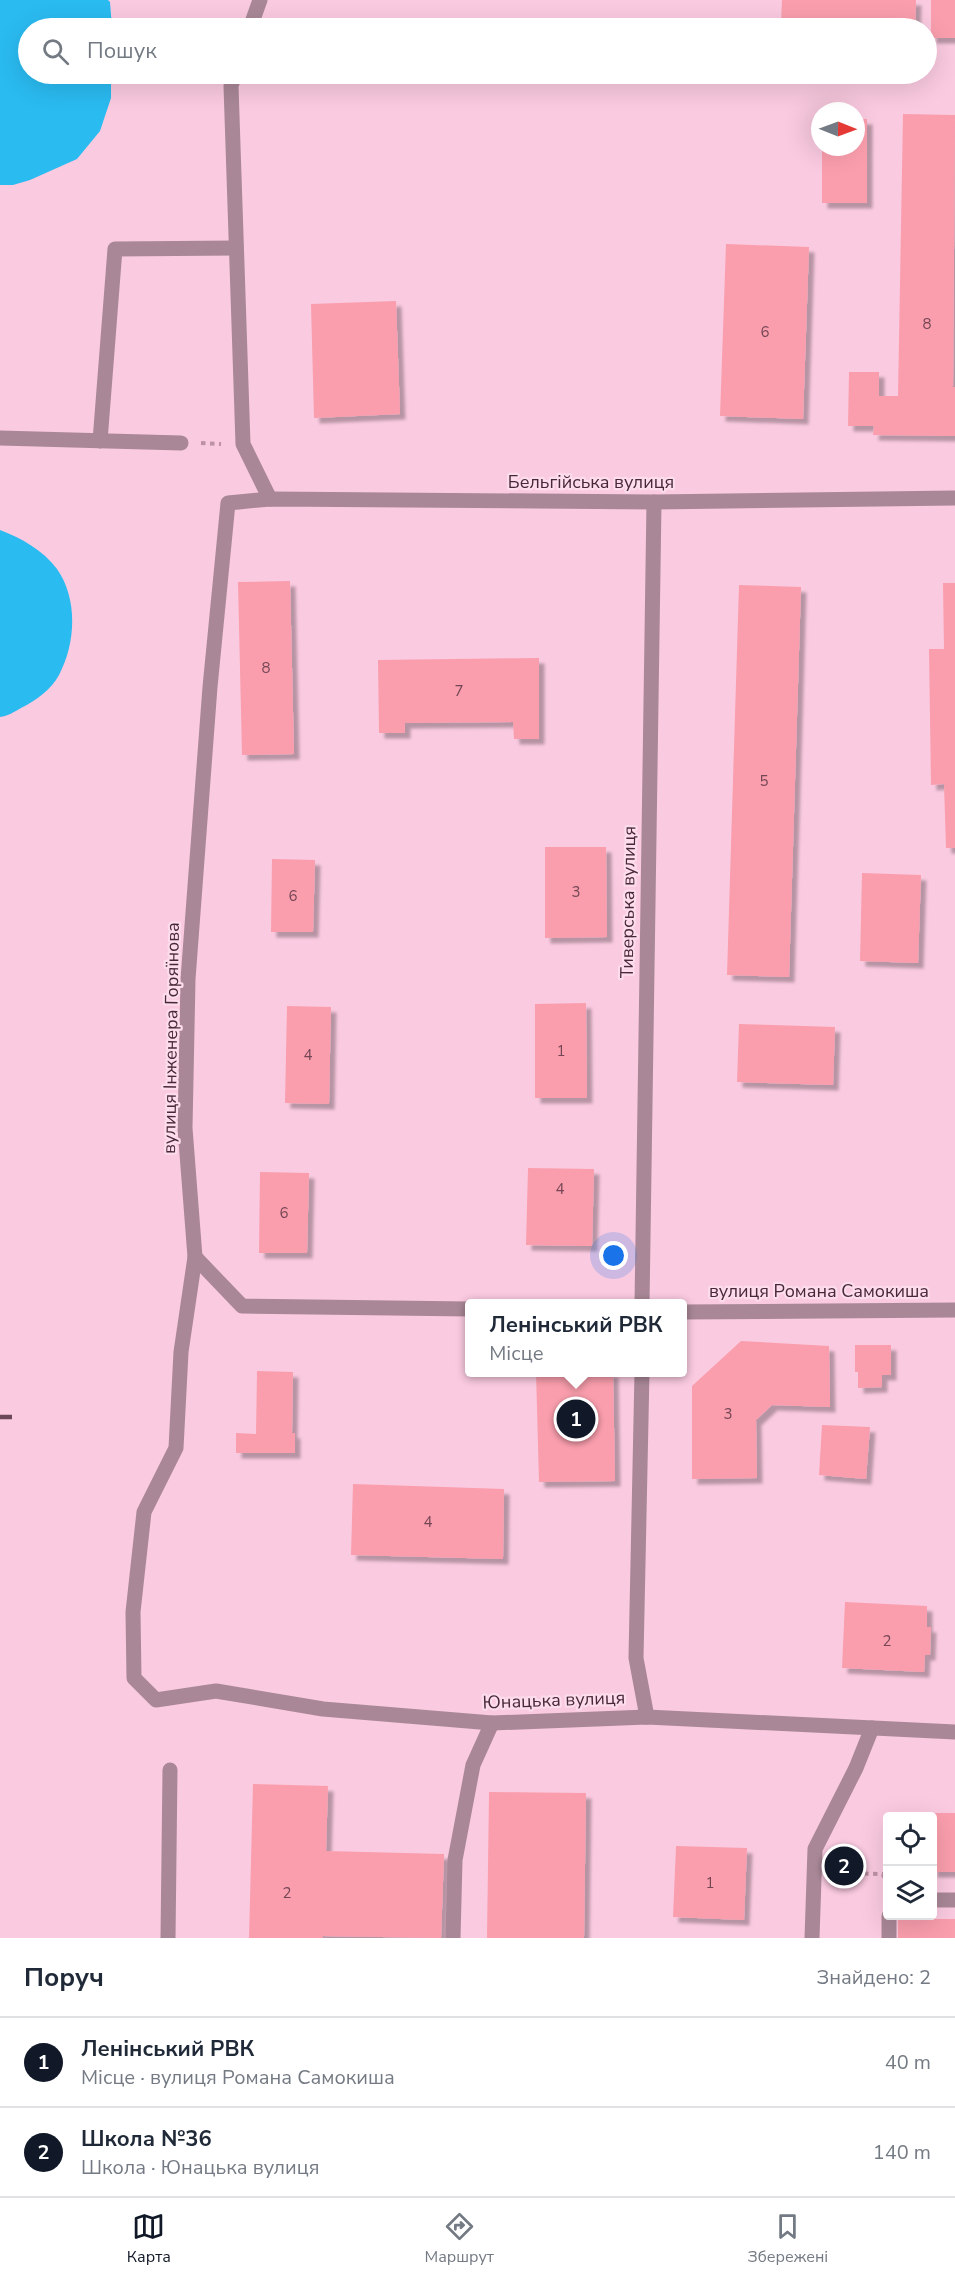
<!DOCTYPE html>
<html lang="uk">
<meta charset="utf-8">
<style>
:root{--surface:#fff;--page:#f6f6f7;--text:#1f2937;--muted:#747a83;--line:#e0e1e3;--accent:#111827}
body{margin:0;font-family:"Nunito Sans",sans-serif;background:var(--page);color:var(--text)}
.controls{position:absolute;right:18px;bottom:18px;display:grid;overflow:hidden;border-radius:6px;box-shadow:0 6px 24px #0002}
.controls button{width:54px;height:54px;display:grid;place-items:center;padding:0;border:0;border-bottom:2px solid var(--line);background:var(--surface);color:var(--text);font:30px sans-serif}
.compass{position:absolute;left:811px;top:102px;width:54px;height:54px;border-radius:50%;background:var(--surface);box-shadow:0 6px 24px #0002;rotate:91deg}
.you{position:absolute;left:614px;top:1256px;width:21px;height:21px;margin:-15px;border:4px solid #fff;border-radius:50%;background:#1a73e8;box-shadow:0 0 0 9px #1a73e833}
.badge{display:grid;place-items:center;width:39px;height:39px;border-radius:50%;background:var(--accent);color:#fff;font-size:20px;font-weight:700}
.pin{position:absolute;translate:-50% -50%;border:3px solid #fff;box-shadow:0 2px 6px #0006}
.popup{position:absolute;left:465px;top:1299px;width:222px;height:78px;box-sizing:border-box;display:grid;place-content:center;border-radius:6px;background:var(--surface);filter:drop-shadow(0 2px 4px #0005);font-size:20px;white-space:nowrap;color:var(--muted)}
.popup b{font-size:22px;color:var(--text)}
.popup::after{content:'';position:absolute;left:50%;top:100%;margin-left:-12px;border:12px solid transparent;border-top-color:var(--surface)}
.list{margin:0;padding:0;list-style:none}
h2{display:flex;justify-content:space-between;align-items:center;height:78px;margin:0;padding:0 24px;font-size:26px}
h2 small{font-size:20px;font-weight:400;color:var(--muted)}
.list li{display:grid;grid-template-columns:39px 1fr auto;gap:18px;align-items:center;box-sizing:border-box;height:90px;padding:0 24px;border-top:2px solid var(--line)}
.list b{display:block;font-size:22px;white-space:nowrap}
.list p{margin:0;font-size:20px;white-space:nowrap;color:var(--muted)}
.list em{font-size:20px;font-style:normal;color:var(--muted)}
.icon{flex:none;width:33px;height:33px;fill:none;stroke:currentColor;stroke-width:2;stroke-linecap:round;stroke-linejoin:round}
.map{position:relative;flex:none;width:955px;height:1938px;overflow:hidden}
.search{position:absolute;background:var(--surface);box-shadow:0 6px 24px #0002;left:18px;right:18px;top:18px;height:66px;display:flex;align-items:center;gap:15px;box-sizing:border-box;padding:0 21px;border-radius:33px;color:var(--muted);font-size:22px}
.sheet{height:258px;background:var(--surface)}
nav{display:flex;justify-content:space-around;align-items:center;box-sizing:border-box;height:84px;border-top:2px solid var(--line);background:var(--surface);font-size:16px;color:var(--muted)}
nav a{display:grid;justify-items:center;gap:3px}
nav .on{color:var(--accent)}
.map>svg:first-child{display:block}
.water{fill:#2abbf1}
.building{fill:#fa9ead;filter:url(#shadow)}
.lines{fill:none;stroke-linecap:round;stroke-linejoin:round}
.path{stroke:#bd92a6;stroke-width:4;stroke-dasharray:4.5 4.5;stroke-linecap:butt}
.minor{stroke:#a98796;stroke-width:15}
.rail{stroke:#6a4859;stroke-width:4.5;stroke-dasharray:12 6;stroke-linecap:butt}
.labels{text-anchor:middle;stroke-width:4.5;stroke-linejoin:round;paint-order:stroke}
.number-label{font-size:15px;fill:#744655}
.street-label{font-size:18px;fill:#472838;stroke:#fddceb}
</style>
<div class="map">
<svg width="955" height="1938" viewBox="0 0 955 1938">
<defs>
<filter id="shadow"><feDropShadow dx="5.5" dy="5.5" stdDeviation="1.5" flood-color="#0004"/></filter>
</defs>
<rect width="100%" height="100%" fill="#facae0"/>
<!-- water -->
<g class="water">
<polygon points="0,0 108,0 110,2 112,28 28,28 28,74 111,74 111,98 100,131 77,159 30,180 13,185 0,185"/>
<path d="M0,530C21,538 43,550 57,569C78,599 76,643 59,675C51,690 35,701 21,708C14,712 8,716 0,717Z"/>
</g>
<!-- building -->
<g class="building">
<polygon points="782,0 916,0 915,28 781,23"/>
<rect x="931" y="0" width="24" height="38"/>
<polygon points="903,114 955,115 953,387 955,387 955,436 873,435 874,426 848,426 849,372 879,372 879,396 898,396"/>
<polygon points="856,119 867,119 867,203 822,203 822,147 856,147"/>
<polygon points="726,244 809,247 803,419 720,416"/>
<polygon points="396,301 400,414 314,418 311,304"/>
<polygon points="290,581 294,754 242,755 238,582"/>
<polygon points="943,583 955,583 955,848 946,848 944,784 931,785 929,649 944,649"/>
<polygon points="739,585 801,587 789,977 727,975"/>
<polygon points="539,658 539,739 514,739 513,722 405,723 405,733 379,733 378,660"/>
<polygon points="545,847 606,847 607,937 545,938"/>
<polygon points="272,859 315,860 313,932 271,932"/>
<polygon points="862,873 921,875 918,963 860,961"/>
<polygon points="586,1003 587,1098 535,1098 535,1004"/>
<polygon points="287,1006 331,1007 329,1104 285,1103"/>
<polygon points="739,1024 835,1027 833,1085 737,1082"/>
<polygon points="528,1168 594,1169 592,1246 526,1245"/>
<polygon points="260,1172 309,1173 307,1253 259,1253"/>
<polygon points="741,1341 829,1346 830,1407 772,1405 756,1420 757,1478 692,1479 692,1386"/>
<polygon points="855,1345 891,1345 891,1375 882,1375 882,1387 858,1388 858,1372 855,1372"/>
<polygon points="257,1371 293,1372 292,1433 295,1433 295,1453 236,1453 236,1433 256,1434"/>
<polygon points="536,1372 613,1372 615,1481 539,1482"/>
<polygon points="822,1425 870,1427 866,1479 819,1475"/>
<polygon points="353,1484 504,1489 503,1559 351,1555"/>
<polygon points="845,1602 927,1606 927,1627 931,1627 930,1655 925,1655 924,1672 842,1668"/>
<polygon points="253,1784 328,1786 326,1851 444,1854 441,1938 323,1936 323,1938 249,1938"/>
<polygon points="489,1792 586,1793 584,1938 487,1938"/>
<polygon points="903,1813 955,1813 955,1872 932,1872 932,1816 903,1816"/>
<polygon points="676,1846 747,1848 744,1920 673,1917"/>
<rect x="898" y="1919" width="57" height="19"/>
</g>
<g class="lines">
<!-- path -->
<g class="path">
<polyline points="201,443 221,444"/>
<polyline points="837,1873 883,1874 888,1892"/>
</g>
<!-- minor -->
<g class="minor">
<polyline points="250,28 260,0"/>
<polyline points="235,74 231,86 243,444 270,499"/>
<polyline points="0,438 181,443"/>
<polyline points="100,441 115,249 236,248"/>
<polyline points="955,498 654,502 270,499 228,503 210,687 188,979 185,1128 195,1257 181,1352 176,1448 144,1512 133,1612 134,1678 156,1700 216,1691 323,1709 492,1723 647,1717 955,1732"/>
<polyline points="195,1257 242,1306 470,1309"/>
<polyline points="642,1304 654,502"/>
<polyline points="682,1312 955,1310"/>
<polyline points="642,1372 636,1658 647,1717"/>
<polyline points="932,1900 955,1900"/>
<polyline points="889,1916 889,1938"/>
<polyline points="168,1938 170,1770"/>
<polyline points="453,1938 455,1860 473,1765 492,1723"/>
<polyline points="812,1938 815,1849 856,1768 872,1728"/>
</g>
<!-- rail -->
<polyline class="rail" points="0,1417 13,1417"/>
</g>
<g class="labels">
<!-- number labels -->
<g class="number-label">
<text x="927" y="329">8</text>
<text x="765" y="337">6</text>
<text x="266" y="673">8</text>
<text x="459" y="696">7</text>
<text x="764" y="786">5</text>
<text x="576" y="897">3</text>
<text x="293" y="901">6</text>
<text x="561" y="1056">1</text>
<text x="308" y="1060">4</text>
<text x="560" y="1194">4</text>
<text x="284" y="1218">6</text>
<text x="728" y="1419">3</text>
<text x="428" y="1527">4</text>
<text x="887" y="1646">2</text>
<text x="710" y="1888">1</text>
<text x="287" y="1898">2</text>
</g>
<!-- street labels -->
<g class="street-label">
<text x="591" y="488">Бельгійська вулиця</text>
<text transform="translate(628 902) rotate(-89)" y="6">Тиверська вулиця</text>
<text transform="translate(171 1038) rotate(-89)" y="6">вулиця Інженера Горяїнова</text>
<text x="819" y="1297">вулиця Романа Самокиша</text>
<text transform="translate(554 1700) rotate(-2)" y="6">Юнацька вулиця</text>
</g>
</g>
</svg>
<div class="controls">
<button><svg class="icon" aria-label="locate" viewBox="0 0 24 24"><circle cx="12" cy="12" r="6"/><path d="M12 2v4M12 18v4M2 12h4M18 12h4"/></svg></button>
<button><svg class="icon" aria-label="layers" viewBox="0 0 24 24"><path d="M12 4l9 5-9 5-9-5zM3 14l9 5 9-5"/></svg></button>
</div>
<svg class="compass" viewBox="-18 -18 36 36"><path d="M0-13l5 13h-10z" fill="#e53935"/><path d="M0 13l5-13h-10z" fill="#747a83"/></svg>
<div class="you"></div>
<div class="pin badge" style="left:576px;top:1419px">1</div>
<div class="popup"><b>Ленінський РВК</b>Місце</div>
<div class="pin badge" style="left:844px;top:1866px">2</div>
<div class="search"><svg class="icon" aria-label="search" viewBox="0 0 24 24"><circle cx="10" cy="10" r="6"/><path d="M15 15l6 6"/></svg>Пошук</div>
</div>
<section class="sheet">
<h2>Поруч<small>Знайдено: 2</small></h2>
<ul class="list">
<li><span class="badge">1</span><div><b>Ленінський РВК</b><p>Місце · вулиця Романа Самокиша</p></div><em>40 m</em></li>
<li><span class="badge">2</span><div><b>Школа №36</b><p>Школа · Юнацька вулиця</p></div><em>140 m</em></li>
</ul>
</section>
<nav>
<a class="on"><svg class="icon" aria-label="map" viewBox="0 0 24 24"><path d="M3 6l6-2 6 2 6-2v14l-6 2-6-2-6 2zM9 4v14M15 6v14"/></svg>Карта</a>
<a><svg class="icon" aria-label="directions" viewBox="0 0 24 24"><path d="M12 3l9 9-9 9-9-9zM9 14v-3h6M13 9l2 2-2 2"/></svg>Маршрут</a>
<a><svg class="icon" aria-label="saved" viewBox="0 0 24 24"><path d="M7 4h10v16l-5-4-5 4z"/></svg>Збережені</a>
</nav>
